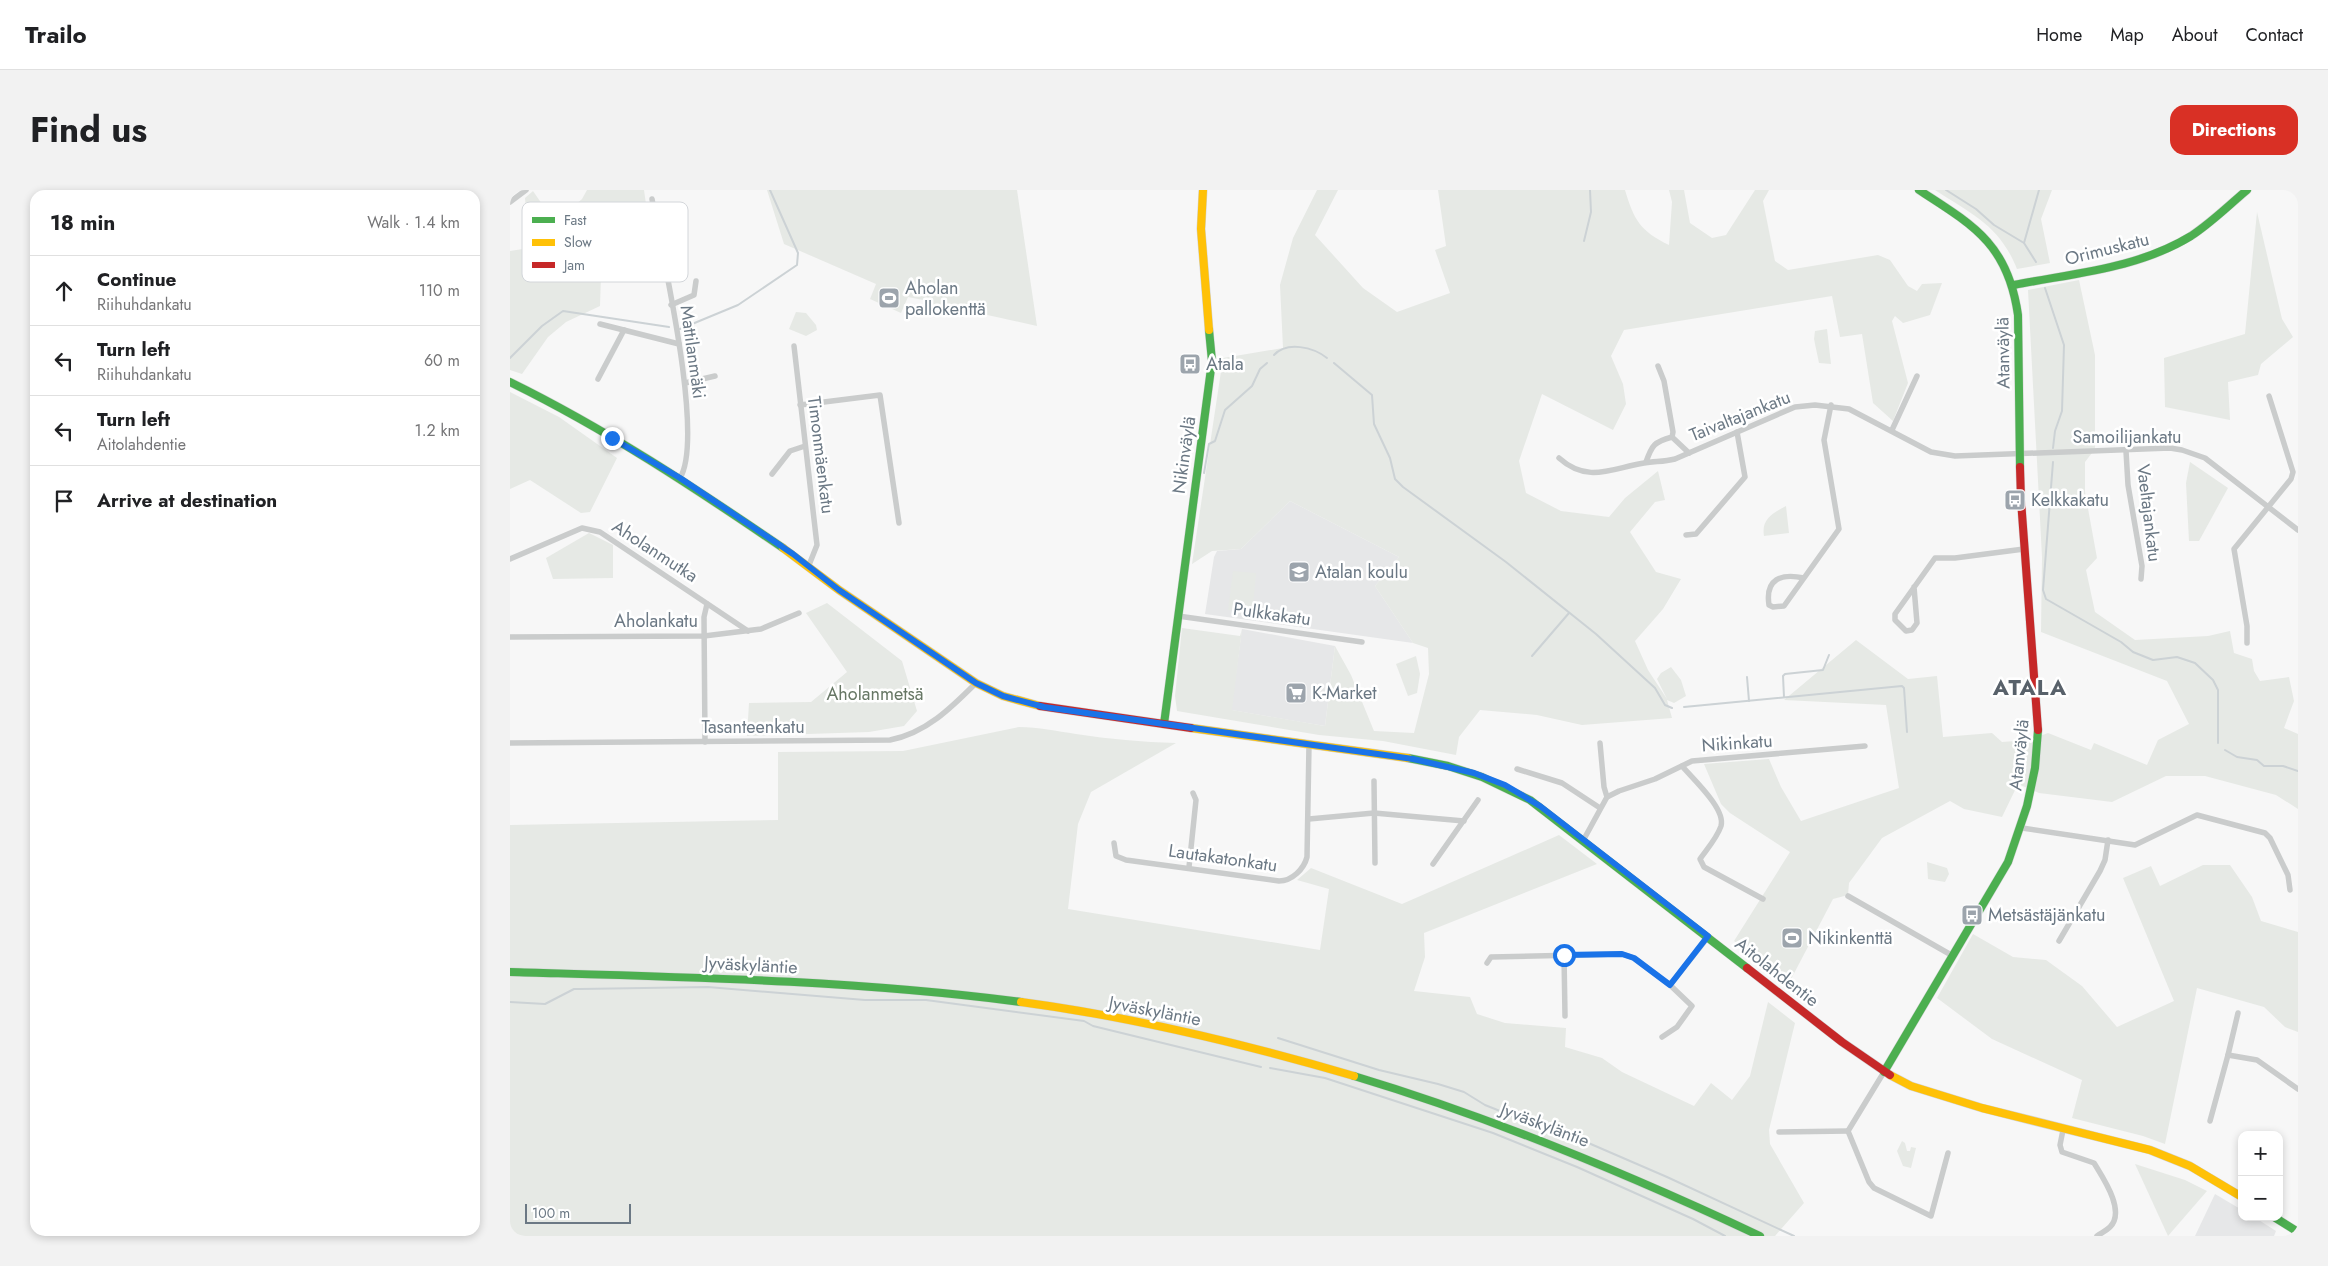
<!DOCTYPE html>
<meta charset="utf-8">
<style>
:root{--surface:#fff;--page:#f2f2f2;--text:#202124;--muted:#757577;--line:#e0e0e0;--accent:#d93025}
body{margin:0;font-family:Jost,sans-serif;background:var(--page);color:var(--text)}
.controls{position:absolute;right:15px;bottom:15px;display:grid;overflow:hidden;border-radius:10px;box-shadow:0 2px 8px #0003}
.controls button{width:45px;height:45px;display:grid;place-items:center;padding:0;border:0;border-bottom:1px solid var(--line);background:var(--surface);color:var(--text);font:25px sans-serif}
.scale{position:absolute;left:15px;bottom:12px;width:106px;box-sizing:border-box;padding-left:5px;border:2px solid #6b7884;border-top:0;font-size:14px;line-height:18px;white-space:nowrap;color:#6b7884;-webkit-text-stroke:4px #fff;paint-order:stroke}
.stop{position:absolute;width:15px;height:15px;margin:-11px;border:4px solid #1a73e8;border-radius:50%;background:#fff}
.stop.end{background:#1a73e8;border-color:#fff;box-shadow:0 1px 5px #0008}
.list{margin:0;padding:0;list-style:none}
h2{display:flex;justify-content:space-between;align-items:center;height:65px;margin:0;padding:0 20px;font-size:21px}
h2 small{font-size:16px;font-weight:400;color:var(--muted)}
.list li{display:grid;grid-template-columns:32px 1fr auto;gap:15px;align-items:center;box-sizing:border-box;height:70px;padding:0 20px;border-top:1px solid var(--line)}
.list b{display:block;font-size:19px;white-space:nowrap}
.list p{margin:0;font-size:16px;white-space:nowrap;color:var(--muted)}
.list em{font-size:16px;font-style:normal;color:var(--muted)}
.icon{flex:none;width:28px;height:28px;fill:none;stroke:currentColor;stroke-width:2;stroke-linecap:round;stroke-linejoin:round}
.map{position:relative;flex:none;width:1788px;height:1046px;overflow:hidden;border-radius:15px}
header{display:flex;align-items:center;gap:30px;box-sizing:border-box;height:70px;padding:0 25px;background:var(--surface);border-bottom:1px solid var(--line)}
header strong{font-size:24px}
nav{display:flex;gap:28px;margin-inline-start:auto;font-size:18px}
.intro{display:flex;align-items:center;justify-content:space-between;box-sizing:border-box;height:120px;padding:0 30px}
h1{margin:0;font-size:35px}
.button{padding:12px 22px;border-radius:15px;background:var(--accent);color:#fff;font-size:18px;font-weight:700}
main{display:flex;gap:30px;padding:0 30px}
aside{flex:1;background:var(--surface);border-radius:15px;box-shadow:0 2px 8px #0003}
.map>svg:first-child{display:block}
.built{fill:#e6e7e8}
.green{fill:#e6e9e5}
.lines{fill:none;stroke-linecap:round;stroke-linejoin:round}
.stream{stroke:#ccd2d5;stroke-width:2}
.fast-casing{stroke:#d3d4d5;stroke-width:9}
.slow-casing{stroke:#d3d4d5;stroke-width:9}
.jam-casing{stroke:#d3d4d5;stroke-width:9}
.street{stroke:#cacccc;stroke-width:5.5}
.fast{stroke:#4caf50;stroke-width:8}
.slow{stroke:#ffc107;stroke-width:8}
.jam{stroke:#c62828;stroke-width:8}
.route{stroke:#1a73e8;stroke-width:6}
.labels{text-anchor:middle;stroke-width:5;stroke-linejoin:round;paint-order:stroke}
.street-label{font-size:18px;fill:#6b7884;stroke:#fff}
.poi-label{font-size:18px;fill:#6b7884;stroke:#fff;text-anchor:start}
.park-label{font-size:18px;fill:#677765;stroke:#fff}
.district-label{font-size:22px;font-weight:bold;letter-spacing:1px;fill:#58616a;stroke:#fff}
.key{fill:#fff;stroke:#d3d6da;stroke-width:1}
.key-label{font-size:14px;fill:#6b7884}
</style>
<header>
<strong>Trailo</strong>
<nav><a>Home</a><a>Map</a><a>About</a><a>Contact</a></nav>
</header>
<div class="intro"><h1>Find us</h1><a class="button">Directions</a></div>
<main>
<aside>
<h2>18 min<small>Walk · 1.4 km</small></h2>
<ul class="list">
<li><svg class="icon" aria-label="ahead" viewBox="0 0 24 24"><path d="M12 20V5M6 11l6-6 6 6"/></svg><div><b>Continue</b><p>Riihuhdankatu</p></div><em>110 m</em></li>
<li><svg class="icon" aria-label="left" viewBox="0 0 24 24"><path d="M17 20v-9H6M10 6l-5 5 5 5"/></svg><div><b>Turn left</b><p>Riihuhdankatu</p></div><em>60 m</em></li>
<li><svg class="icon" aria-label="left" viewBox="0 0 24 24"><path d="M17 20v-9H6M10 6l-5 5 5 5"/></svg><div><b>Turn left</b><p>Aitolahdentie</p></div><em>1.2 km</em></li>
<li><svg class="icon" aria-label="arrive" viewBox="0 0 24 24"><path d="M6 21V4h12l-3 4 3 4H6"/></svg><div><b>Arrive at destination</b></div></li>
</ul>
</aside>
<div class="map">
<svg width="1788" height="1046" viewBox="0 0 1788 1046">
<rect width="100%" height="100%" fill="#f7f7f7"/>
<!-- built -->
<g class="built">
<polygon points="780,311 889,367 865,396 903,453 695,424 704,367 707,361 731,359"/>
<polygon points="732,439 825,456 815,536 721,520"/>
<polygon points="1705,1004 1732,1020 1732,1027 1744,1027 1766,1041 1764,1046 1685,1046"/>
</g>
<!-- green -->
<g class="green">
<polygon points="77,0 134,0 138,28 92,55 90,116 56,132 38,147 12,184 0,180 0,61 19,58 15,8 23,1 45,33 72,9"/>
<polygon points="257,0 507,0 527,136 450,119 453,128 413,110 398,107 391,123 360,109 366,94 274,54"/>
<path d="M807,0H828L805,45L853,98L887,122L940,103L925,60L936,56L928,0H1115C1124,30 1130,41 1159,55L1162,12L1159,0H1174L1180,33L1202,48L1216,45L1245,0H1259L1253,11L1265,71L1278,80L1368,65L1380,70L1398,96L1407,101L1412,94L1432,93L1420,125L1393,133L1385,126L1382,131L1398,193L1383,231L1363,213L1352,144L1330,147L1322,106L1114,140L1101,166L1113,194L1116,214L1103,240L1032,204L1009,271L1016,303L1051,321L1099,327L1115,308L1148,281L1155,310L1145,312L1120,342L1146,382L1171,389L1153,419L1125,451L1138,480L1157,509L1147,489L1151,483L1161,477L1171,490L1176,506L1164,513L1157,510L1162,528L1072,535L1027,525L970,520L949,547L946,565L873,551L809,545L667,521L665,506L672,438L730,446L732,439L722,520L815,536L825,456L841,485L864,541L904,543L919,484L918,458L903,453L865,396L889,367L780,311L731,359L702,361L682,374L713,168L773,158L770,95L783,48Z"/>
<path d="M1425,0H1542L1531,29L1540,73L1507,79C1490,36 1462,24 1425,0Z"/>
<polygon points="1747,22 1772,129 1783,147 1751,174 1748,185 1718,192 1720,230 1655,217 1654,168 1735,144"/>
<polygon points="1569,90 1585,165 1585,259 1575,272 1575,302 1587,368 1576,380 1585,422 1625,450 1698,446 1720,441 1724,463 1742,469 1744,481 1750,491 1779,487 1784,511 1774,538 1788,544 1788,619 1766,605 1695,586 1656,586 1602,612 1529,603 1508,594 1492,627 1454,619 1440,611 1372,648 1339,693 1338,705 1323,709 1279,793 1224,751 1280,662 1220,623 1211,614 1194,574 1259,569 1271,597 1291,631 1389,598 1376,515 1274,510 1346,450 1398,489 1427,486 1433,547 1482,543 1492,552 1519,550 1538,543 1581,560 1584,553 1637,575 1648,550 1679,534 1657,491 1531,442 1532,367 1518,100"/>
<polygon points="286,122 296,123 306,135 307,140 296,146 279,139"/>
<polygon points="1317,139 1321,174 1309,173 1304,149 1305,141"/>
<polygon points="0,202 49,227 107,268 80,322 71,323 20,290 0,299"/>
<polygon points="1680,272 1718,298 1689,351 1679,351 1676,293"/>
<path d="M1276,316L1279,343L1254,346C1251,329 1263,323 1276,316Z"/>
<polygon points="79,343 103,355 103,388 43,389 36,368"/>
<path d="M723,381L746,383L743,417C733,416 727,421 718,420Z"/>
<polygon points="317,413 392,471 407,521 394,536 359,542 237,546 239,513 301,512 337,482 296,423"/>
<polygon points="906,466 910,484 907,503 898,506 886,474"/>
<path d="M509,537C529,537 546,541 566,544C599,549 632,552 666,553L581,602L568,634L558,719L810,760L819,699L787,690L801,678L892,714L1049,645L1087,674L914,743L915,767L904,801L960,807L967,824L995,833L1056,838L1055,857L1092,868L1112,882L1184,916L1201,893L1222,910L1240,886L1258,812L1285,833L1259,940L1260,954L1294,1013L1265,1046H0V635L268,630V562L393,561Z"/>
<polygon points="1417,672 1437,678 1439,684 1435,692 1418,689"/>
<polygon points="1693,675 1720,675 1742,707 1751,731 1788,742 1788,842 1775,837 1754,817 1687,798 1655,954 1633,946 1562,928 1572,890 1482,849 1427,808 1463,744 1503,767 1536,770 1572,796 1607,837 1664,811 1613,688 1641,676 1650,696"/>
<polygon points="1392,951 1395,953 1397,961 1400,961 1401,957 1406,958 1401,978 1393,976 1387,961"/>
<polygon points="1625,974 1675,990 1697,1001 1658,1046"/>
</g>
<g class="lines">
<!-- stream -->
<g class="stream">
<polyline points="1436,0 1466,19 1484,35 1514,53 1526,72"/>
<polyline points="1074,51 1081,22 1080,0"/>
<polyline points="1514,53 1529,0"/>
<polyline points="1535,98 1554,155 1552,221 1545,241 1543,258"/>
<polyline points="170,139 228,115 287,75 288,63 260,0"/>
<path d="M764,165C777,151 803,157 817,168"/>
<polyline points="0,168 32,136 53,121 159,137"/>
<polyline points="824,173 862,205 864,234 880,268 885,289 893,297 996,372 1086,444 1145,498 1155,515 1162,518"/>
<polyline points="1543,272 1533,400 1536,409 1611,452 1623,462 1643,470 1667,467 1685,473 1703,490 1708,500 1708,553"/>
<polyline points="694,283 699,254 705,251 715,220 742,196 750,179 757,173"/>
<polyline points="1022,466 1059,423"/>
<polyline points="1237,487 1239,511"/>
<polyline points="1274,507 1273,486 1275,484 1313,480 1319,465"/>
<polyline points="1174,517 1392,496 1394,498 1397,542"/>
<polyline points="1715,560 1727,567 1747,570 1754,576 1773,576 1788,581"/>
<polyline points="0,812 35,814 64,799 70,799 198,797 355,810 416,810 574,831 583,836 751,877"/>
<polyline points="768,848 869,880 928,894 954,902 975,915 1035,939 1053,942 1157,987 1284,1046"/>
<polyline points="760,878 815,888 983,943 1067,977 1183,1029 1215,1046"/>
</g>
<!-- fast casing -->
<g class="fast-casing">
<g id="fast">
<path d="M1409,0C1465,36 1498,55 1508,125L1510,277"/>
<path d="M1504,95C1564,83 1627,79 1681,46C1701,33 1718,16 1737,0"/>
<path d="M0,192C96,239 185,298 273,358"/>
<polyline points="654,534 702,171 699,140"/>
<polyline points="898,568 938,576 972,587 1020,610 1237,778"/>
<path d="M0,782C171,787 341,790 511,812"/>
<polyline points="1374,882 1498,672 1517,616 1525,578 1528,540"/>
<path d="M844,886C984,928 1118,984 1250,1046"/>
<polyline points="1764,1027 1788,1042"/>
</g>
</g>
<!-- slow casing -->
<g class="slow-casing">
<g id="slow">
<polyline points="693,0 691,39 699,140"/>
<polyline points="273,358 329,400 466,493 493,506 530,516"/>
<polyline points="681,538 898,568"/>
<path d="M511,812C623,827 735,854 844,886"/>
<polyline points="1380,885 1401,896 1472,918 1640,960 1680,976 1732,1007"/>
</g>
</g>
<!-- jam casing -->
<g class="jam-casing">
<g id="jam">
<polyline points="1510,277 1511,310 1528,540"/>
<polyline points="530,516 681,538"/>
<polyline points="1237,778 1332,852 1380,885"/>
</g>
</g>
<!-- street -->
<g class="street">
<path d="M142,9C152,63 195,247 170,288"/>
<polyline points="0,12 16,0"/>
<polyline points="161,115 184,105 186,91"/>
<polyline points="90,134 169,154"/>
<polyline points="284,156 307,355 299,375"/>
<polyline points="88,189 114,140"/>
<polyline points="175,193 205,186"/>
<polyline points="290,215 370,205 389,333"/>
<polyline points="1382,240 1407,186"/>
<polyline points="1162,247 1179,263"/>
<polyline points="1616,261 1618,295 1632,376 1631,389"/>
<path d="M1049,268C1078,294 1102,278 1134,273C1145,271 1153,272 1165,269L1285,217L1305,215L1339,219L1421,262L1445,266L1660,258L1672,260L1695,268L1788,340"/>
<path d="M1136,272C1142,255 1144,252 1162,247L1163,242L1154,191L1148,176"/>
<polyline points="262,284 280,261 295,256"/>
<polyline points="1176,345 1186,344 1235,287 1227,242"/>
<polyline points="0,369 72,338 90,342 238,441"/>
<path d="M1294,388C1271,383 1255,389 1259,415L1263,417L1274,416L1329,339L1314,250L1321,215"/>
<polyline points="1404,397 1407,433 1402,440 1396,441 1385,430 1385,424 1425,368 1445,368 1514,359"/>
<polyline points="668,426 852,452"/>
<polyline points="0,447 194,446 251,439 289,423"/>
<polyline points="1737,453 1737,436 1724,359 1781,289 1783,282 1759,206"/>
<polyline points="195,552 194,427 197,414"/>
<path d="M0,553L380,550C416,543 441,518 466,493"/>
<polyline points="1090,553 1094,597 1097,607"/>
<path d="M1172,576C1183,589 1216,619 1211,636C1207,648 1197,659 1190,669L1194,677L1253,709"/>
<polyline points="1007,579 1052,593 1090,618"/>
<polyline points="864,591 865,673"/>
<polyline points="799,629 864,623 954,631"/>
<polyline points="1512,638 1625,655 1687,625 1755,643 1760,648 1778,685 1780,700"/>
<polyline points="1074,649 1097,607 1109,601 1145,589 1182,571 1355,556"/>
<path d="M604,653L606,666L616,670L769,691C782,691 794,679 797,667L799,555"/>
<polyline points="923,674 968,610"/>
<polyline points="679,677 686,610 683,603"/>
<polyline points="1338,706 1443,766"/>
<polyline points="1549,751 1590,681 1595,670 1598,650"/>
<polyline points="1054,765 1055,826"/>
<polyline points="977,773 981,767 1112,764 1124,768 1160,795 1198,747"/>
<polyline points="1152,847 1167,837 1182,816 1160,795"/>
<polyline points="1718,865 1728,823"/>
<polyline points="1374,882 1338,941 1359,992 1364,998 1421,1026 1438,963"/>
<polyline points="1700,931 1718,865 1747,870 1788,899"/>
<path d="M1553,940L1550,955L1552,962L1584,973C1593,988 1616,1021 1600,1037C1596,1041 1591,1043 1587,1046"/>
<polyline points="1269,942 1338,941"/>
</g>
<!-- fast -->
<use href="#fast" class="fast"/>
<!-- slow -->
<use href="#slow" class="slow"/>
<!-- jam -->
<use href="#jam" class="jam"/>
</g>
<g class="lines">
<!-- route -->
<polyline class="route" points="102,248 170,288 283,364 329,400 466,493 493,506 534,517 903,569 964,583 995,595 1030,616 1198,746 1160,795 1124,768 1112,764 1054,765"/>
</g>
<!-- icons -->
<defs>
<g id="stadium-square" transform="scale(1.125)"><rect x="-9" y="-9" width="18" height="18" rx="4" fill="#9ca4ac" stroke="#fff"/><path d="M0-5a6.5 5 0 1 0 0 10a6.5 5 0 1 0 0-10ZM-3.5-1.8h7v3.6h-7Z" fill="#fff"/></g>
<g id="bus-square" transform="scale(1.125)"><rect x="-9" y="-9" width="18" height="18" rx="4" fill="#9ca4ac" stroke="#fff"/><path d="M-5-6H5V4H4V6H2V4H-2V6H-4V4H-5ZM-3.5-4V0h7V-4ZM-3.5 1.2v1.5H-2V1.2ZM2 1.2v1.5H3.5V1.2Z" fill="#fff"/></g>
<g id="school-square" transform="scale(1.125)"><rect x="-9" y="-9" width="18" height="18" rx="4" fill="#9ca4ac" stroke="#fff"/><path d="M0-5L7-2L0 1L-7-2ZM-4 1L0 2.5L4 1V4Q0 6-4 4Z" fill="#fff"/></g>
<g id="supermarket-square" transform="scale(1.125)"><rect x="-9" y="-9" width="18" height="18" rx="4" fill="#9ca4ac" stroke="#fff"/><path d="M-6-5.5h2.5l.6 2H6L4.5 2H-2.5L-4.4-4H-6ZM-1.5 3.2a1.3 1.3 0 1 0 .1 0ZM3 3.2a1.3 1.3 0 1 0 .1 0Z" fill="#fff"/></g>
</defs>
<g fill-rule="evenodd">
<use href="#stadium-square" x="379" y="108"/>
<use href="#bus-square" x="680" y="174"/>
<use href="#bus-square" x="1505" y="310"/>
<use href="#school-square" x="789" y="382"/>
<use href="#supermarket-square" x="786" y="503"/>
<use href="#bus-square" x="1462" y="725"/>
<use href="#stadium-square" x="1282" y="748"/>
</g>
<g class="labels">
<!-- street labels -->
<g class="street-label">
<text transform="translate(1597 59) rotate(-14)" y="6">Orimuskatu</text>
<text transform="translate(183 162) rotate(82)" y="6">Mattilanmäki</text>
<text transform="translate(1493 163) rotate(-91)" y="6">Atanväylä</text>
<text transform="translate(1230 226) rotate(-22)" y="6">Taivaltajankatu</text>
<text x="1617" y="253">Samoilijankatu</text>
<text transform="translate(311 265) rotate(83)" y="6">Timonmäenkatu</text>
<text transform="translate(674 265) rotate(-82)" y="6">Nikinväylä</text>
<text transform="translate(1639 323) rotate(83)" y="6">Vaeltajankatu</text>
<text transform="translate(145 361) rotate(33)" y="6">Aholanmutka</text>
<text transform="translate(762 424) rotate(8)" y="6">Pulkkakatu</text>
<text x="146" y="437">Aholankatu</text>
<text x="243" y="543">Tasanteenkatu</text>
<text transform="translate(1227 553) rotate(-4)" y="6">Nikinkatu</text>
<text transform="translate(1509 565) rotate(-84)" y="6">Atanväylä</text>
<text transform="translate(713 668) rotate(8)" y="6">Lautakatonkatu</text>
<text transform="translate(241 775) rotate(3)" y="6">Jyväskyläntie</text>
<text transform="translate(1267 782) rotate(38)" y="6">Aitolahdentie</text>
<text transform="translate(645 821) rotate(11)" y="6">Jyväskyläntie</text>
<text transform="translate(1035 935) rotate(21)" y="6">Jyväskyläntie</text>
</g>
<!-- poi labels -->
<g class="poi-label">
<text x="395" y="104">Aholan<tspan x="395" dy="21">pallokenttä</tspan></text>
<text x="696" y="180">Atala</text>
<text x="1521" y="316">Kelkkakatu</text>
<text x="805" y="388">Atalan koulu</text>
<text x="802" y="509">K-Market</text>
<text x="1478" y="731">Metsästäjänkatu</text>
<text x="1298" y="754">Nikinkenttä</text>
</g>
<!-- park labels -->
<g class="park-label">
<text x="365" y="510">Aholanmetsä</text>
</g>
<!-- district labels -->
<g class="district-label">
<text x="1520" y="505">ATALA</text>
</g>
</g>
<!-- legend -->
<rect x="12" y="12" width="166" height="80" rx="8" class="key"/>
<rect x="22" y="27" width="23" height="6" fill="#4caf50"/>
<rect x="22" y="49" width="23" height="7" fill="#ffc107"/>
<rect x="22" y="72" width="23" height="6" fill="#c62828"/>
<g class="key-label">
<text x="54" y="35">Fast</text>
<text x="54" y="57">Slow</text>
<text x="54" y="80">Jam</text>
</g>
</svg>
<div class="controls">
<button>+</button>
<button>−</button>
</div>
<div class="scale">100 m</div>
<div class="stop" style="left:1054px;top:765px"></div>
<div class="stop end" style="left:102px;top:248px"></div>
</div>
</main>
